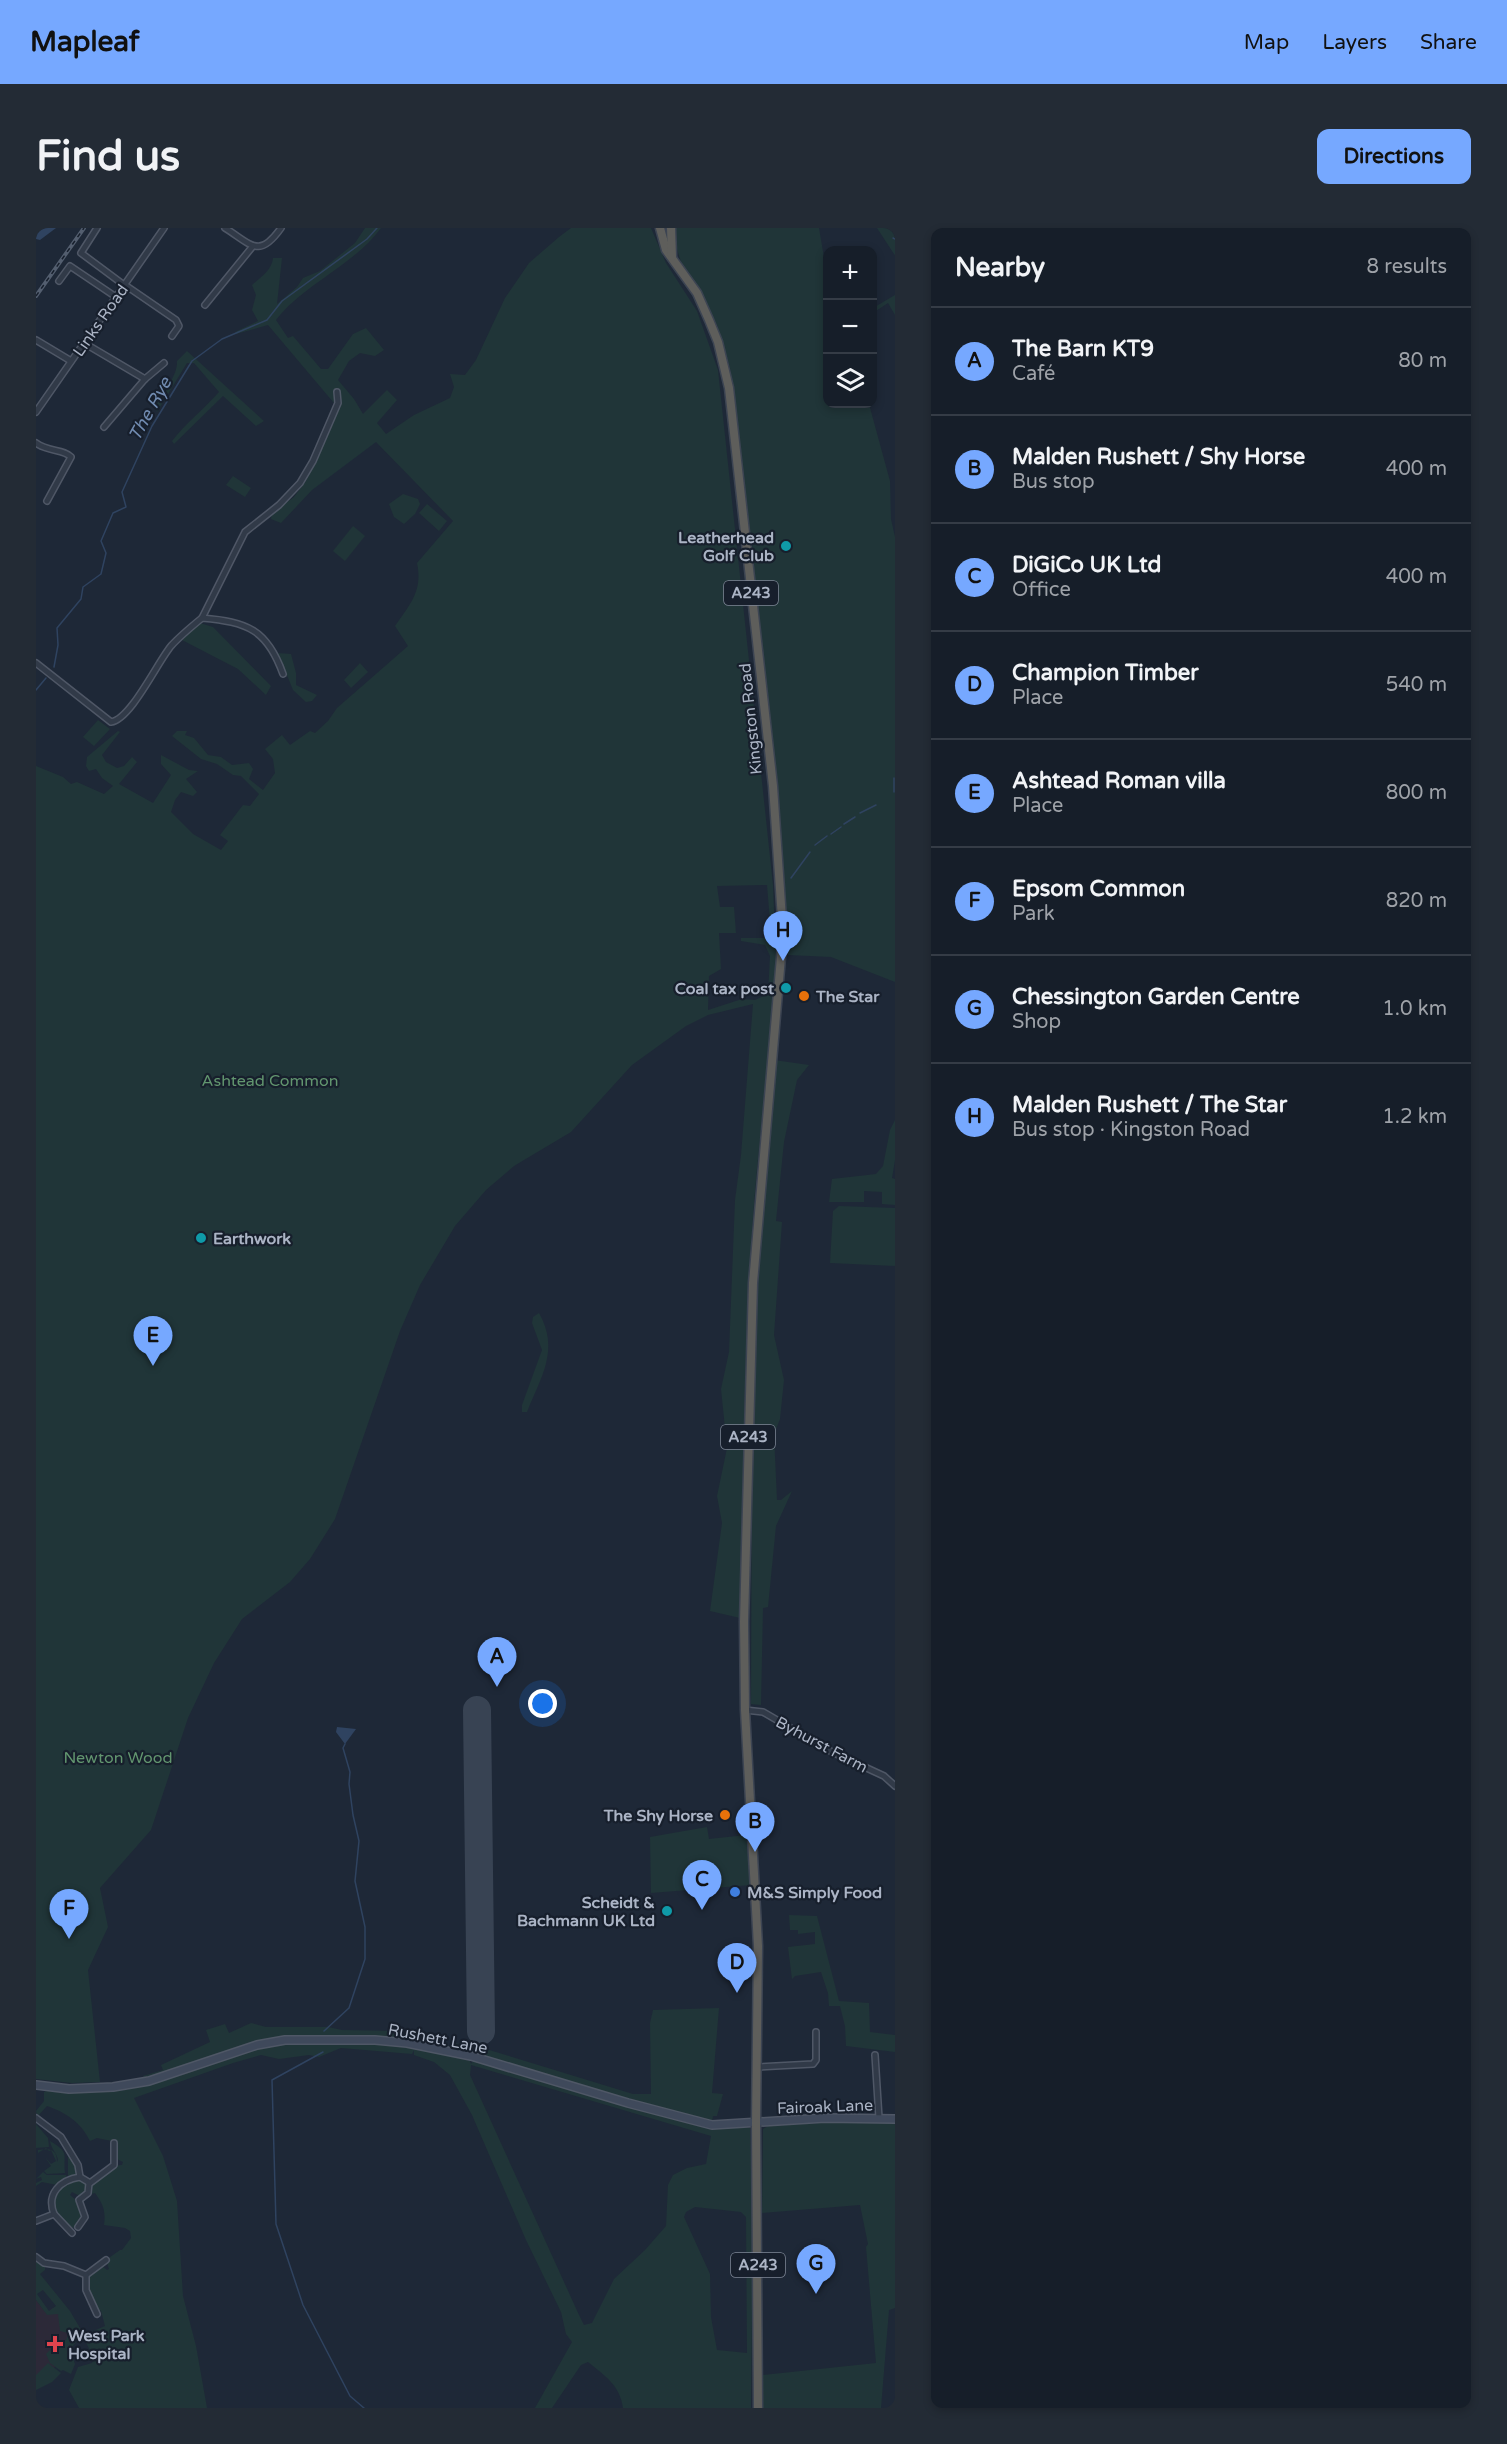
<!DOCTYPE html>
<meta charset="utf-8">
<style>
:root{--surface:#161e29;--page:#232b35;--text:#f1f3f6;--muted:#9ea2a8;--line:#353c46;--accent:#76a8ff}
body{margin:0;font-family:"Varela Round",sans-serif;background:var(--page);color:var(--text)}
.controls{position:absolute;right:18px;top:18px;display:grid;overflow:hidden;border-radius:12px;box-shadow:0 3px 9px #0003}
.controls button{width:54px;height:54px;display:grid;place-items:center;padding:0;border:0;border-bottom:2px solid var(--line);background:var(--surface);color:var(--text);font:30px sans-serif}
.you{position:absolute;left:507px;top:1476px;width:21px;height:21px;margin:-15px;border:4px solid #fff;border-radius:50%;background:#1a73e8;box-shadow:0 0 0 9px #1a73e833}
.badge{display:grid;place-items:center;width:39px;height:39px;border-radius:50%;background:var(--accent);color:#111;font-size:20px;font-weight:700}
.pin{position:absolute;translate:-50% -50px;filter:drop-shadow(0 2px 3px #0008)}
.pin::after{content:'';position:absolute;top:32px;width:21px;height:18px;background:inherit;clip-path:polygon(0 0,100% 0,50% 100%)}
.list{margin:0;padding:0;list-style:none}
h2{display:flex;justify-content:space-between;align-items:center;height:78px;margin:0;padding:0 24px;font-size:26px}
h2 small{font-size:20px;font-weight:400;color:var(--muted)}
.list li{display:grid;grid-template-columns:39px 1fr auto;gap:18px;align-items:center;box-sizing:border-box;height:108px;padding:0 24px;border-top:2px solid var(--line)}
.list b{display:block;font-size:22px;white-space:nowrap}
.list p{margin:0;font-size:20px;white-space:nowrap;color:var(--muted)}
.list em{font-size:20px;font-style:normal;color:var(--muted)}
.icon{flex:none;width:33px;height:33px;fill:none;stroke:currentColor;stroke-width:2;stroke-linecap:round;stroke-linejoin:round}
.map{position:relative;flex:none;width:859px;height:2180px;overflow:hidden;border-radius:12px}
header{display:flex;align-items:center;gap:36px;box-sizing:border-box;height:84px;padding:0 30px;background:var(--accent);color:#111}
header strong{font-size:28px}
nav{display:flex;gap:33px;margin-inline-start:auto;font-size:21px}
.intro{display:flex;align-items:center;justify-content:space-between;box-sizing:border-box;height:144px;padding:0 36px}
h1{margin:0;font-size:42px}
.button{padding:15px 27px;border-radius:12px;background:var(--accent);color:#111;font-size:21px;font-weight:700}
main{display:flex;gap:36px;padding:0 36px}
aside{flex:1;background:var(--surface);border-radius:12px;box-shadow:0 3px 9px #0003}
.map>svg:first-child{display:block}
.medical{fill:#2c2938}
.green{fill:#203538;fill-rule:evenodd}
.water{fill:#2f4360}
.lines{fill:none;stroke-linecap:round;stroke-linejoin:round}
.stream{stroke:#2f4360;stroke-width:1.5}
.runway{stroke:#384353;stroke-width:28}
.minor-casing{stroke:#4f5766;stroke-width:8}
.secondary-casing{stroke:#4f5766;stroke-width:10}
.trunk-casing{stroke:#3c4452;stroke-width:11}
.minor{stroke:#313a48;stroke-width:5}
.secondary{stroke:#3f495b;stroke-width:7}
.trunk{stroke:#5e5e5b;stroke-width:8}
.rail-casing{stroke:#535e6f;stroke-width:4}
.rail{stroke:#171f2c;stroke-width:1.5;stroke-dasharray:4.5;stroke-linecap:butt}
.culture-dot{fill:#0f9aa8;stroke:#171f2c;stroke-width:2}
.food-dot{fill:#e8710a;stroke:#171f2c;stroke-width:2}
.shop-dot{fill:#3f7fe0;stroke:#171f2c;stroke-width:2}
.health-dot{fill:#e0444e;stroke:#171f2c;stroke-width:2}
.labels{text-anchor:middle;stroke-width:4.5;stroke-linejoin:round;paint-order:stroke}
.shield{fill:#171f2c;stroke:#7f8797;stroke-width:1.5}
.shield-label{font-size:15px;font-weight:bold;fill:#abb4c5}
.street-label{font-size:16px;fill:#abb4c5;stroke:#171f2c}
.poi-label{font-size:16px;font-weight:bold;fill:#abb4c5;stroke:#171f2c;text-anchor:end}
.park-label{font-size:16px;fill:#62966f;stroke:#171f2c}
.water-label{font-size:18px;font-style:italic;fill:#718bb0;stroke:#171f2c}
</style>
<header>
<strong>Mapleaf</strong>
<nav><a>Map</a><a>Layers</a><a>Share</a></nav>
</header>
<div class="intro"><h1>Find us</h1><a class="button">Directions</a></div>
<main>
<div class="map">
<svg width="859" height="2180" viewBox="0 0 859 2180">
<rect width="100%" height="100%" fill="#1e2837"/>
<!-- medical -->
<polygon class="medical" points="0,2072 10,2085 26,2074 47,2104 19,2139 0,2156"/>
<!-- green -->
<g class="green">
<path d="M329,0H345C317,38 269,55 240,92L252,110L257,108L285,141H292L317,106L330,100L348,122L339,128L324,125L313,133L302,152L318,171L327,186L351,162L361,172L341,195L350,206L378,187L414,170L418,159L414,146L429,147L440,132L469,70L493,35L523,9L535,0H615L630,35L661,83L682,142L737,657L739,705H735L731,657L681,658L684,679H698L700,705H683L685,741L673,748L672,782L706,771L719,772L732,766L734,728L729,717L705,713V710H741C738,808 722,906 716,1004C707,1132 708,1261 704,1390L674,1383L686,1295L681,1268L691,1220L685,1161L693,1124L699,972L705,927L717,776L672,787L650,798L596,837L535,904L478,938L450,962L419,998L384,1057L364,1103L299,1291L274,1331L254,1354L206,1391L178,1435L152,1490L115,1602L64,1660L72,1699L52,1742L64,1854L36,1855L0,1851V538L27,549L35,556L41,554L68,566L77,558L66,550L60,541L53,543L50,538L51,529L82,503L84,504L66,527L70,534L81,540L88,538L96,529L101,534L83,556L117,575L135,547L125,536V527L153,542L162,543L150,551L161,564L157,568L145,564L139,572L135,584L157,606L185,622L192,613L184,607L207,577L214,578L223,566L205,548L197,547L181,536L165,531L136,508L141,503H151L149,507L158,510L172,527L185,529L196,537L213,535L217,541L213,551L227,562L239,545L237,531L229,521L246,507L254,517L274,503L279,505L292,493L301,480L372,418L359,398C374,376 387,363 381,335L417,293L340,214L276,262L245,295L235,291L236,285L258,269L270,253L303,181L232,97L200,106L199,104L222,93L216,82L220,67L216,57C225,49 236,42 237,30H246L241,76L261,59L267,50L284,43L319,15Z"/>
<polygon points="640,0 783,0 791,47 792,176 833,176 854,253 855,291 859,309 859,754 795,729 752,727 750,724 747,637 719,363 725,359 725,355 718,352 694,140 681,97 668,71 645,34 641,21"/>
<polygon points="841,0 859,0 859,27 858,26"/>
<polygon points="859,67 859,87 852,75 837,85 837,80"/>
<path d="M151,123L228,193L220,198L187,168L138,216L136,213C150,195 167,182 183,164L158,135H151L121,184L119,180C125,165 142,149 141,133Z"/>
<polygon points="197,248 215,260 209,269 190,257"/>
<polygon points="367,266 382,271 384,276 379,286 368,296 358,289 353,276"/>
<polygon points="391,276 411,293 403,303 383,285"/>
<polygon points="317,298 329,308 309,333 297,323"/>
<polygon points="164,395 177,399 235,458 230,467 202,441 146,412"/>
<polygon points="242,425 255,426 260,445 260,457 281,467 276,473 270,474 257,462"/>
<polygon points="324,435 332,444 315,460 308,452"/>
<polygon points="62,492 74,501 58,518 47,509"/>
<polygon points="738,832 773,837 761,852 748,914 740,993 746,994 738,1107 748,1152 744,1191 738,1206 741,1272 745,1272 756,1263 740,1298 732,1379 727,1380 725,1477 715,1476 716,1175 719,1063"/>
<polygon points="859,892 859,932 856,950 859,951 859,977 846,976 846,964 828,963 828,974 793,974 796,951 840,946 847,938 854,902"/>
<polygon points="803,978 859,980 859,1038 794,1035 797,983"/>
<path d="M503,1085C524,1122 505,1149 491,1184H486V1177L506,1122L496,1095L497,1089Z"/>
<polygon points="671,1599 673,1611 710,1607 715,1657 615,1665 614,1609"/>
<polygon points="753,1687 781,1688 803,1773 833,1775 834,1804 859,1807 859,1824 810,1818 809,1798 804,1778 793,1778 792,1765 785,1744 759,1748 756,1751 752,1719 779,1716 779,1704 762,1706 762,1702 754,1702"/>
<polygon points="683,1780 676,1865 687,1866 681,1888 677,1888 676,1894 421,1822 418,1815 450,1821 597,1866 615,1866 614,1795 617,1782"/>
<path d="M215,1795L230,1799H292L306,1802L365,1803L410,1813L418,1829L434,1833L435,1836L437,1833L659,1896L682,1900H714L717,1984L715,2180H587C584,2157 569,2148 552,2134L545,2137L516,2180H499L536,2114L530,2106L525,2084L490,2012L436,1887L414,1847L398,1834L378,1827V1822L376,1826L305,1820L283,1829L273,1827L243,1831L225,1827L197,1835L98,1870L127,1928L141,1973L147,2068L160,2118L171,2180H43L33,2162L42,2139L56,2135L58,2131L46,2106L34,2122L39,2136L35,2146L27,2142L25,2143L14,2135L10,2126L14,2122L20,2126L31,2110L32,2105L24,2103L22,2086L11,2087L0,2072V2034L9,2037V2042L4,2046L34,2083L48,2107L69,2098L65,2083L58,2077L52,2064V2046L65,2037L71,2042L73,2041L70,2032L84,2022H86L95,2010L94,2003L89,2000L68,1997C70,1983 67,1976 59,1965L52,1967C56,1955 72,1936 86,1937L87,1934L79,1930L76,1913L61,1910L54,1913C44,1893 30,1885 11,1878L1,1889L0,1883L8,1873V1864L11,1863L88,1862L111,1857L107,1848L127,1842L125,1837L174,1814L170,1802L189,1796L193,1805ZM435,1837L675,1908L670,1936L651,1940L637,1947L632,1957L630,1998L609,2022L578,2051L556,2095L548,2097L543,2087L434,1847ZM659,1979L705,1984L710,1989L711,2125L681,2122L675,2089L674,2046L648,1989L650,1984ZM7,2062L20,2078L13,2083L1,2066Z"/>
<polygon points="819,1893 859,1895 859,2080 853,2082 845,2180 726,2180 727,2147 840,2135 830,2019 832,2016 824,1977 726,1985 727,1901 732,1898"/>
<polygon points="0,1896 12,1910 13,1919 0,1920"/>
<path d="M14,1913C34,1925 27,1925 29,1945L11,1946L8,1943L15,1938L9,1929L15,1936L20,1933L15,1922L13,1923L10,1920L2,1925V1922C11,1921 21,1919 21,1934L22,1932C21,1925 15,1921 14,1913Z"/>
<polygon points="32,1928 40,1938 41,1946 32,1950"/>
<polygon points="7,1944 11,1947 30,1947 31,1950 21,1957 6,1954 0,1958 0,1955 6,1952 5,1949 0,1951"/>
<path d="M44,1951L51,1957L50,1964L44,1968L36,1964L34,1967L40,1972L47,1989L40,2000L33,1999C28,1995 23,1990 20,1984C12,1967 29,1953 44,1951Z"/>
<polygon points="12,2135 25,2145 16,2154 0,2162 0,2147"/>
</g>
<!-- water -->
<g class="water">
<polygon points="0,0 20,0 4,12 0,11"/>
<polygon points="301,1499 320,1501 309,1516 300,1504"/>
</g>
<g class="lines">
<!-- stream -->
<g class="stream">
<polyline points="857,10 859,11"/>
<polyline points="18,439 22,417 21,400 45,371 47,359 65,346 70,325 65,313 77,285 90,279 86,264 116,198 156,133 186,111 231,92 246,73 331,11 341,0"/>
<polyline points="0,462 10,450"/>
<polyline points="858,564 858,550"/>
<polyline points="824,585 840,577"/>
<polyline points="808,596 819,589"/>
<polyline points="795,606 805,599"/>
<polyline points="779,617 791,608"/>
<polyline points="755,650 774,624"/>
<polyline points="288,1803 313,1780 329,1731 329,1699 319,1653 323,1613 317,1587 313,1556 314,1544 307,1520 309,1516"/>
<polyline points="287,1824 236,1852 240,1996 267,2077 314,2168 328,2180"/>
</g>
<!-- runway -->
<polyline class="runway" points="441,1482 445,1803"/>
<!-- minor casing -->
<g class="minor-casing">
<g id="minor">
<polyline points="61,0 45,25 88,57"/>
<path d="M189,0C216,17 223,31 245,0"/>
<polyline points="23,53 34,38 80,69"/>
<polyline points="89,57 140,92 143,98 136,108"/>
<polyline points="169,77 217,18"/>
<polyline points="0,112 35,133"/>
<polyline points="48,115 109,151"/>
<polyline points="0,184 128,0"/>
<polyline points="68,199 109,151 128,135"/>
<path d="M0,215C12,224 28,221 35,229L11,273"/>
<polyline points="166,390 209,304 243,277 264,255 277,233 296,189 302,175 301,164"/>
<path d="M0,435L75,494C95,491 121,435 135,418C144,408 155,399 166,390C211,394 231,401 247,446"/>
<polyline points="709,1482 727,1484 796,1524 848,1548 859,1558"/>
<polyline points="839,1827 843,1890"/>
<polyline points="722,1839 777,1836 780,1832 780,1804"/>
<path d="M0,1890L25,1909L42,1937L44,1949C24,1952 10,1966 18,1986L0,1993"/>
<polyline points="44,1949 54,1955 78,1937 78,1915"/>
<polyline points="18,1986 36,2005"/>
<polyline points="42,1999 49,1989 43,1972 52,1965 53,1955"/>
<polyline points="0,2029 8,2035 28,2038 50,2047 70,2032"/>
<polyline points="50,2047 50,2062 61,2086"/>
</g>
</g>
<!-- secondary casing -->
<g class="secondary-casing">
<polyline id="secondary" points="0,1857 33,1861 77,1859 113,1853 221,1817 249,1812 339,1812 371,1815 435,1828 592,1875 676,1897 789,1890 859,1891"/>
</g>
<!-- trunk casing -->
<g class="trunk-casing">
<g id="trunk">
<polyline points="624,0 630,22 661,65 673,92 682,114 693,160 737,558 747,706 717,1055 708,1394 709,1482 722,1718 720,1895 722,2180"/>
<polyline points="635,0 636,28"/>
</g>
</g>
<!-- minor -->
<use href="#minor" class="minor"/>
<!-- secondary -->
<use href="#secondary" class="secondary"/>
<!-- trunk -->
<use href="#trunk" class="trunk"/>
<!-- rail casing -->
<g class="rail-casing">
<polyline id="rail" points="0,68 48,0"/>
</g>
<!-- rail -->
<use href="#rail" class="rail"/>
</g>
<!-- markers -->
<g class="culture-dot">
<circle cx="750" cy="318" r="6"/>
<circle cx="750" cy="760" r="6"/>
<circle cx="165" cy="1010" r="6"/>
<circle cx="631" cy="1683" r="6"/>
</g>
<g class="food-dot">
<circle cx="768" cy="768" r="6"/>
<circle cx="689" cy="1587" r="6"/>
</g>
<circle class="shop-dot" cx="699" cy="1664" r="6"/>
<path class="health-dot" d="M16 2107h6v6h6v6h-6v6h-6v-6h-6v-6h6z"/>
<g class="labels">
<!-- shield labels -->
<g class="shield">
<rect x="688" y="353" width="54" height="24" rx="4.5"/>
<rect x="685" y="1197" width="54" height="24" rx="4.5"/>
<rect x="695" y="2025" width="54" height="24" rx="4.5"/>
</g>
<g class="shield-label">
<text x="715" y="370">A243</text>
<text x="712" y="1214">A243</text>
<text x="722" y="2042">A243</text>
</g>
<!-- street labels -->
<g class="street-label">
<text transform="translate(64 92) rotate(-55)" y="6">Links Road</text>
<text transform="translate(714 491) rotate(-96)" y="6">Kingston Road</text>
<text transform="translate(786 1516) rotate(28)" y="6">Byhurst Farm</text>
<text transform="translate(402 1810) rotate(11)" y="6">Rushett Lane</text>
<text transform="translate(789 1878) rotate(-2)" y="6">Fairoak Lane</text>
</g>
<!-- poi labels -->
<g class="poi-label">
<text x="738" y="315">Leatherhead<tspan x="738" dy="18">Golf Club</tspan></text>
<text x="738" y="766">Coal tax post</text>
<text x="780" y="774" text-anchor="start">The Star</text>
<text x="177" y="1016" text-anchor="start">Earthwork</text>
<text x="677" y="1593">The Shy Horse</text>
<text x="711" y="1670" text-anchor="start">M&amp;S Simply Food</text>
<text x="619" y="1680">Scheidt &amp;<tspan x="619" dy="18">Bachmann UK Ltd</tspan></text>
<text x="32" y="2113" text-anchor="start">West Park<tspan x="32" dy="18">Hospital</tspan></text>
</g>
<!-- park labels -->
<g class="park-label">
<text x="234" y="858">Ashtead Common</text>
<text x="82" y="1535">Newton Wood</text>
</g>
<!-- water labels -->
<g class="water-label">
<text transform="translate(114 181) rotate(-61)" y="6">The Rye</text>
</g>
</g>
</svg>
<div class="controls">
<button>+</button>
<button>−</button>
<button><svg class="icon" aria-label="layers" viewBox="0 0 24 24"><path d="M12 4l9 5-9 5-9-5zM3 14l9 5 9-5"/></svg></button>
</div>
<div class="you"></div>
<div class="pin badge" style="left:461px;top:1459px">A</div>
<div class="pin badge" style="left:719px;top:1624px">B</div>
<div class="pin badge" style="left:666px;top:1682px">C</div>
<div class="pin badge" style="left:701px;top:1765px">D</div>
<div class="pin badge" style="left:117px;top:1138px">E</div>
<div class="pin badge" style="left:33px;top:1711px">F</div>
<div class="pin badge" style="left:780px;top:2066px">G</div>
<div class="pin badge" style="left:747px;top:733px">H</div>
</div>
<aside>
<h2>Nearby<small>8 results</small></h2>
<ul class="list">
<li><span class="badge">A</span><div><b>The Barn KT9</b><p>Café</p></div><em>80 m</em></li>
<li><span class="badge">B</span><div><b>Malden Rushett / Shy Horse</b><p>Bus stop</p></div><em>400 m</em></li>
<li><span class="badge">C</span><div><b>DiGiCo UK Ltd</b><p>Office</p></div><em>400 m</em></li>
<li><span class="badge">D</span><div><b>Champion Timber</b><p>Place</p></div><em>540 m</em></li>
<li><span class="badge">E</span><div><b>Ashtead Roman villa</b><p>Place</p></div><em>800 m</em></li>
<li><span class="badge">F</span><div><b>Epsom Common</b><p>Park</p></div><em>820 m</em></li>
<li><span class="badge">G</span><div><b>Chessington Garden Centre</b><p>Shop</p></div><em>1.0 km</em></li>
<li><span class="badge">H</span><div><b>Malden Rushett / The Star</b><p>Bus stop · Kingston Road</p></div><em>1.2 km</em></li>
</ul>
</aside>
</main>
